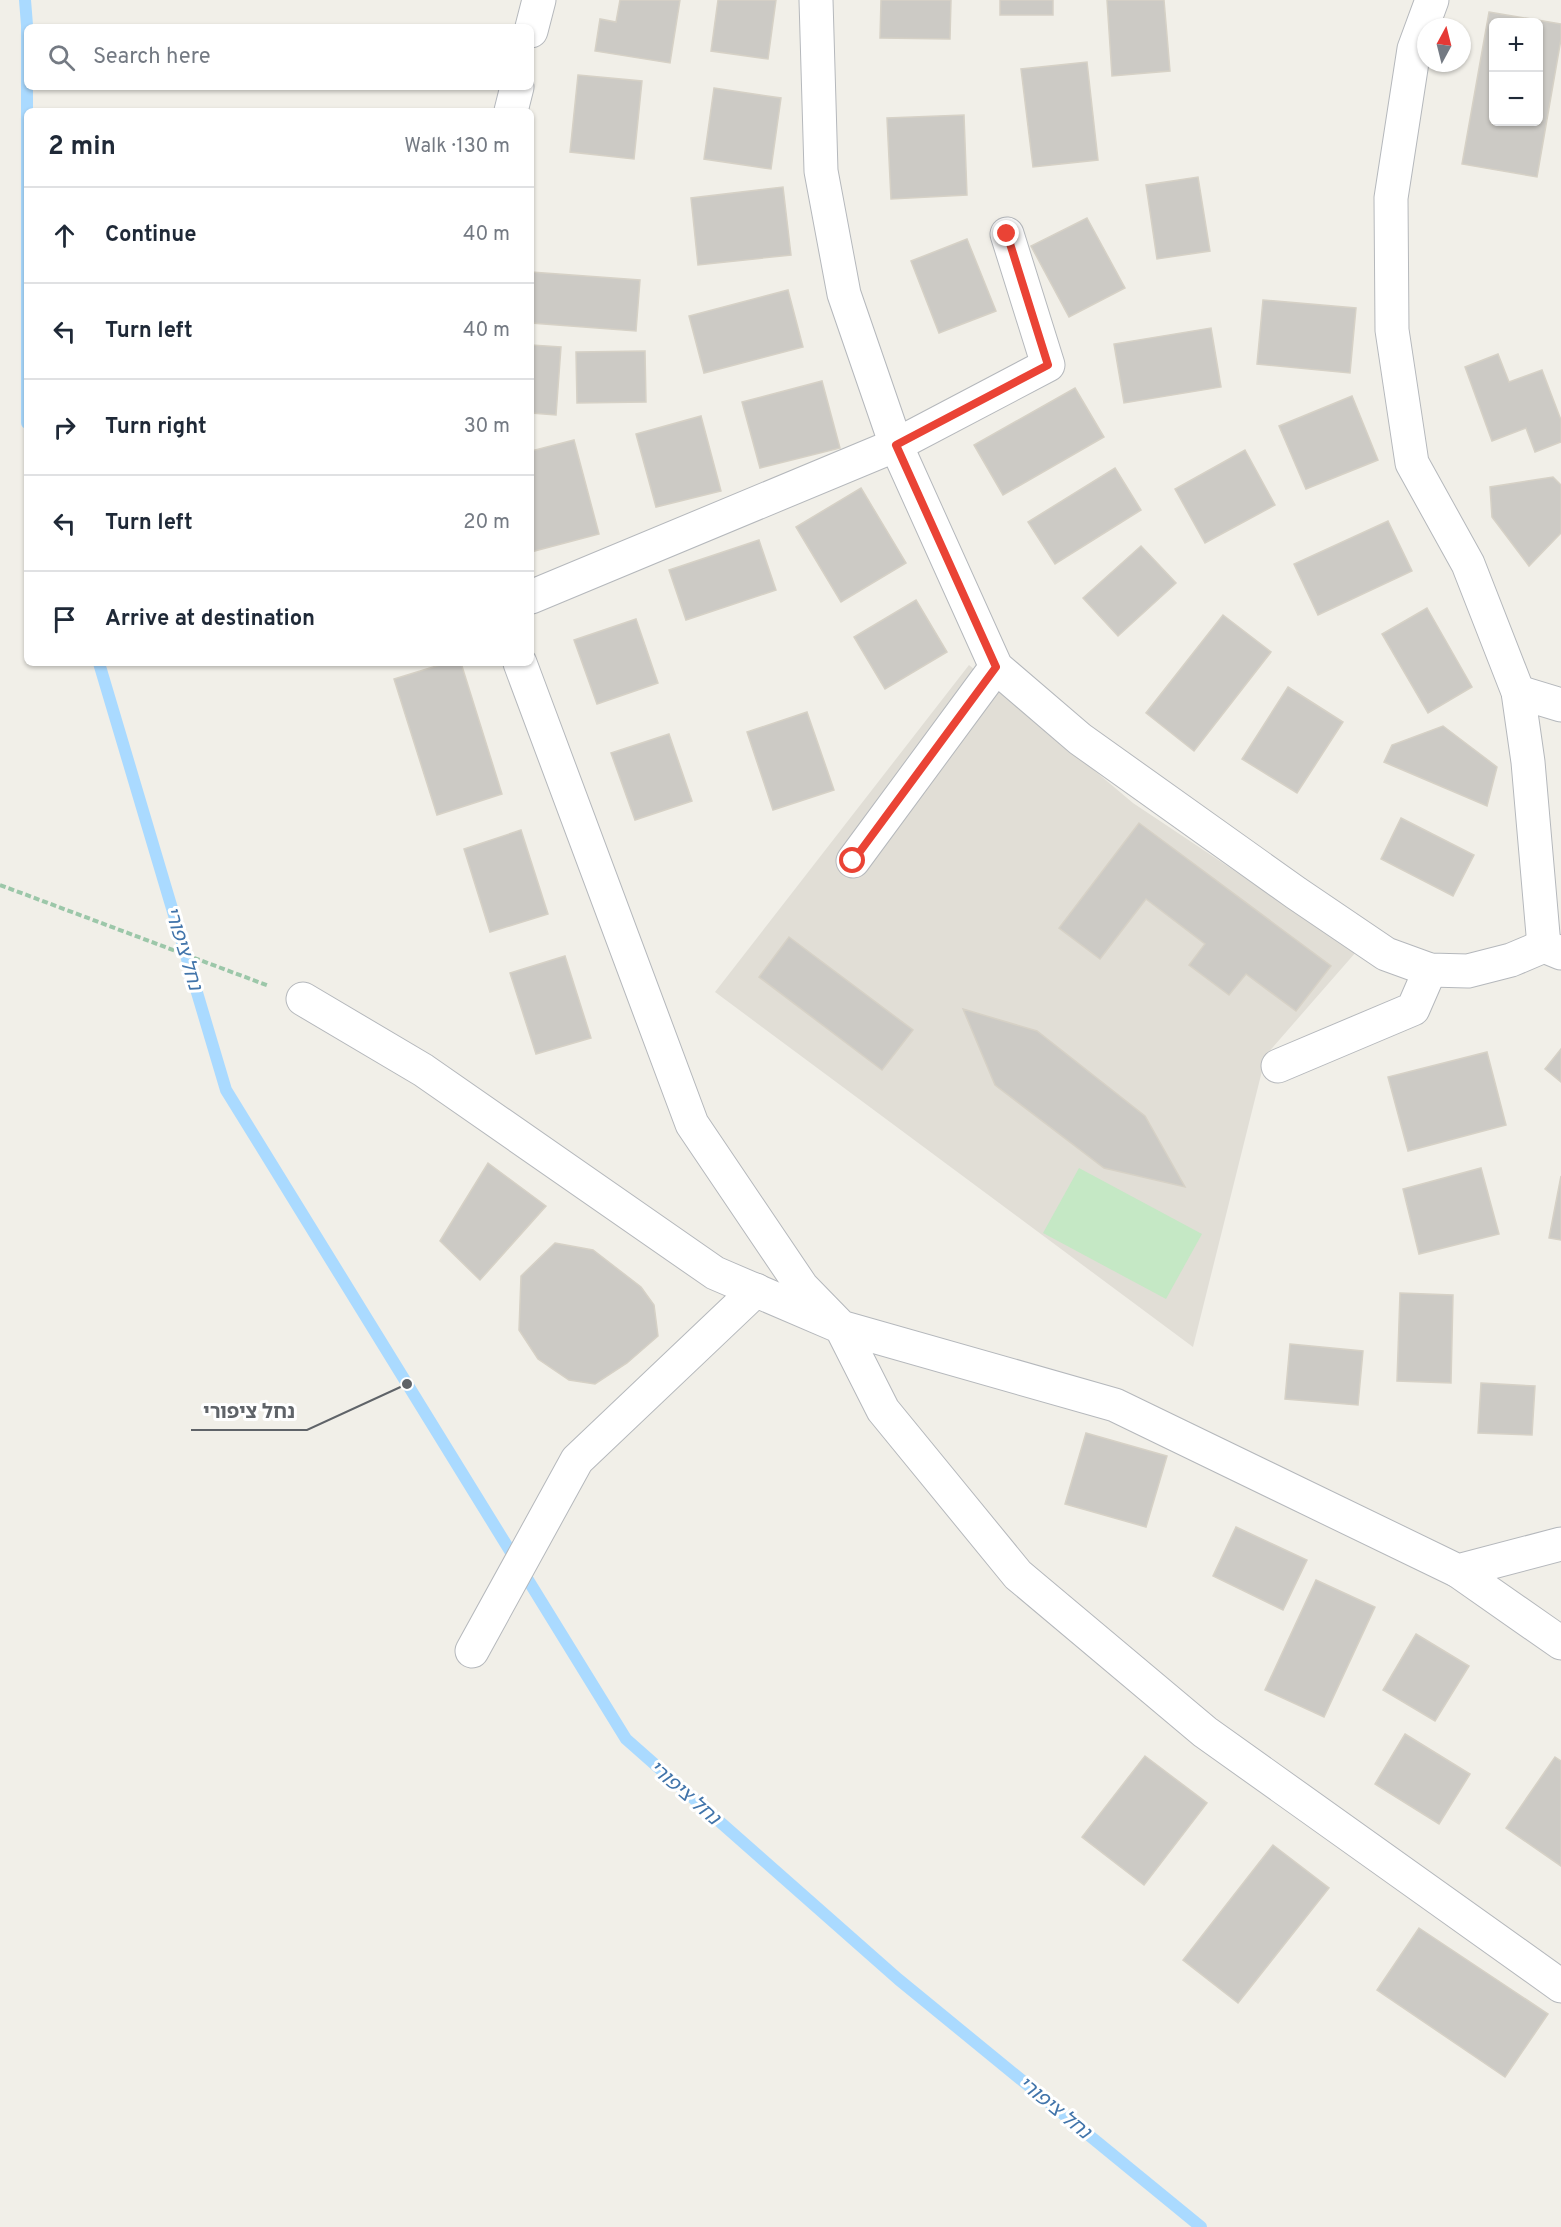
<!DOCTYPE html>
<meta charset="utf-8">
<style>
:root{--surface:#fff;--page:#f2f2f3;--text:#1f2937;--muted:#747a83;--line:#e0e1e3}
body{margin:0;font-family:Overpass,"Noto Sans Hebrew",sans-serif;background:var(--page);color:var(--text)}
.controls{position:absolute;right:18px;top:18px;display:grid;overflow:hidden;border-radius:9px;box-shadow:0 2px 4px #0004}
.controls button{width:54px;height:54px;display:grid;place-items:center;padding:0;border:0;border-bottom:2px solid var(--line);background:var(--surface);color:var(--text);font:30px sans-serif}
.compass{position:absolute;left:1417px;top:18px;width:54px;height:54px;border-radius:50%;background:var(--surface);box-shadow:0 2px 4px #0004;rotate:7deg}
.stop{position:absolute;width:18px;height:18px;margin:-14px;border:4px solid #ea4335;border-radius:50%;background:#fff}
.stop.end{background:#ea4335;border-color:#fff;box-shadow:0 2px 6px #0008}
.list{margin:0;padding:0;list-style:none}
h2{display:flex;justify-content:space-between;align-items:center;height:78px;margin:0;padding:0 24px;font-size:26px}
h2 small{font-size:20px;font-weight:400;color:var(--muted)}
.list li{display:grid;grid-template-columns:39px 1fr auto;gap:18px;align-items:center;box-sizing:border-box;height:96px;padding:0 24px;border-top:2px solid var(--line)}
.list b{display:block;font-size:22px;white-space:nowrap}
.list em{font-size:20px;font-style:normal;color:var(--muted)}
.icon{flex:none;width:33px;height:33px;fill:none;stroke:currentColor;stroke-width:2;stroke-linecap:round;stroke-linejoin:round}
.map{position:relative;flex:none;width:1561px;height:2227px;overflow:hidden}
.search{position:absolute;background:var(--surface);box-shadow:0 2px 4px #0004;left:24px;top:24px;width:510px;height:66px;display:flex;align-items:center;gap:15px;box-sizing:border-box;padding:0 21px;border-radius:9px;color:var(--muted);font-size:22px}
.panel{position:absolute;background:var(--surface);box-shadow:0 2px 4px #0004;left:24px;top:108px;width:510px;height:558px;border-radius:9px}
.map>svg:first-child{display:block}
.education{fill:#e1ded6}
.green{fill:#c5e8c5}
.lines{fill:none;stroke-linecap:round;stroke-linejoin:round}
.stream{stroke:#aadaff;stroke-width:12}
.building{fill:#cccac5;stroke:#d6d1c6;stroke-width:1.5;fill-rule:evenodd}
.minor-casing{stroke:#b5b8bc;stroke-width:35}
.path{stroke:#9cc7a9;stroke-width:4;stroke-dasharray:6 3;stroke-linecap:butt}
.minor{stroke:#fff;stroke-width:33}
.route{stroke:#ea4335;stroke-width:8}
.labels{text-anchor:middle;stroke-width:6;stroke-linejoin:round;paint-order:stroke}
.water-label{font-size:20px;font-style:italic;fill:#4174aa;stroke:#fff}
.leader{fill:none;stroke:#5f6368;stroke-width:2}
.callout-dot{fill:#5f6368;stroke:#fff;stroke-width:2}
.callout-label{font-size:20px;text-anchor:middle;font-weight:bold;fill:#5f6368;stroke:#fff;stroke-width:6;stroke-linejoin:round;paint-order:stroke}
</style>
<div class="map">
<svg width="1561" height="2227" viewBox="0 0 1561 2227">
<rect width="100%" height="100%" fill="#f1efe8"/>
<!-- education -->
<polygon class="education" points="969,665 1133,803 1356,952 1266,1055 1193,1347 715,992"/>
<!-- green -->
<polygon class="green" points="1079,1168 1202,1234 1166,1299 1043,1233"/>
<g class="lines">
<!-- stream -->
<g class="stream">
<polyline points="25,0 27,25 27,423"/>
<polyline points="99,663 226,1090 626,1739 898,1979 1201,2227"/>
</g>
</g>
<!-- building -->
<g class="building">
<polygon points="620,0 680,0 670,63 595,51 600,19 616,22"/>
<polygon points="718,0 776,0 768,59 711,51"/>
<polygon points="881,0 951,0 950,39 880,38"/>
<rect x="1000" y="0" width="53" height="15"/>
<polygon points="1107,0 1164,0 1170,71 1112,76"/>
<path d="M1489,12L1561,24V39L1537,177L1462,164ZM1494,22H1538V122H1494Z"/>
<polygon points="1087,62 1098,160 1033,167 1021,69"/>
<polygon points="578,75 642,81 634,159 570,152"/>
<polygon points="714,88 781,98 771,169 704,159"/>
<polygon points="964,115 967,195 891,199 887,118"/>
<polygon points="1198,177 1210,251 1157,259 1146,185"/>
<polygon points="783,187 791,255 698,265 691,198"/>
<polygon points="1087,218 1125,288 1069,317 1031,246"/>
<polygon points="967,239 996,311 939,333 911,261"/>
<polygon points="531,272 640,280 636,331 531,323"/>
<polygon points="788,290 803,347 704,373 689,316"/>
<polygon points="1263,300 1356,308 1350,373 1257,364"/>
<polygon points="1211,328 1221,387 1124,403 1114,344"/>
<polygon points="531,345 561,347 556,415 531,413"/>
<polygon points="645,351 646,402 577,403 576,352"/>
<polygon points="1498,354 1509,382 1542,370 1561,420 1561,442 1535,452 1526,428 1492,441 1465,367"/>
<polygon points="822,381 840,448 760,468 742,402"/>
<polygon points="1075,388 1104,437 1003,495 974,445"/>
<polygon points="1352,396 1378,460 1306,489 1279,426"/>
<polygon points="701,416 721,491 656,507 636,434"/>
<polygon points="574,440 599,534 531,552 531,451"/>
<polygon points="1245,450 1275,505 1205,543 1175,489"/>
<polygon points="1115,468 1141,510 1055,564 1028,522"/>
<polygon points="1553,477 1561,485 1561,533 1529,566 1492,517 1490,487"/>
<polygon points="861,488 906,563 841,602 796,527"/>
<polygon points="1388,521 1412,571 1318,615 1294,564"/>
<polygon points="759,540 776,590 686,620 669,570"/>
<polygon points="1141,546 1176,583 1118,636 1083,598"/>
<polygon points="916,600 947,652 885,689 854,637"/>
<polygon points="1427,608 1472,687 1428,713 1382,634"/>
<polygon points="1223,615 1271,652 1194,751 1146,713"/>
<polygon points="636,619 658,683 597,704 574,640"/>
<polygon points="446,663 461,663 502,794 437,815 394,679"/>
<polygon points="1288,687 1343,722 1297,793 1242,759"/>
<polygon points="807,712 834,790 773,810 747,732"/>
<polygon points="1443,726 1497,767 1487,806 1384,762 1392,745"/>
<polygon points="669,734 692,801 635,820 611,753"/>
<polygon points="1401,818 1474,855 1453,896 1381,859"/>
<polygon points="1139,823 1331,966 1296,1011 1246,974 1229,995 1189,965 1205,944 1146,899 1100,959 1059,928"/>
<polygon points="521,830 548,914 490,932 464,849"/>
<polygon points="789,937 913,1030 882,1070 759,977"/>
<polygon points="565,956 591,1038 536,1054 510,973"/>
<polygon points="963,1009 1037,1031 1145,1116 1185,1187 1104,1168 995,1085"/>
<polygon points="1561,1049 1561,1082 1545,1069"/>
<polygon points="1487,1052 1506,1125 1408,1151 1388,1077"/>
<polygon points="488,1163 546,1206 480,1280 440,1241"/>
<polygon points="1481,1168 1499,1234 1419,1254 1403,1189"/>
<polygon points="1561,1176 1561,1240 1549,1238"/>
<polygon points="555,1243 593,1250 641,1287 654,1305 658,1336 627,1363 595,1384 569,1380 538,1359 519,1330 521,1276"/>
<polygon points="1400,1293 1453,1295 1451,1383 1397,1381"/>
<polygon points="1290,1344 1363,1351 1358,1405 1285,1399"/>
<polygon points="1481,1383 1535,1386 1532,1435 1478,1433"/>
<polygon points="1086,1433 1167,1456 1146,1527 1065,1504"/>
<polygon points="1236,1527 1307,1560 1283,1610 1213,1576"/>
<polygon points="1316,1580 1375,1607 1324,1717 1265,1690"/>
<polygon points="1416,1634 1469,1666 1435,1721 1383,1690"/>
<polygon points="1405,1734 1470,1774 1439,1824 1375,1784"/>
<polygon points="1145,1756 1207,1803 1144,1885 1082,1837"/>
<polygon points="1555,1757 1561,1761 1561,1866 1506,1828"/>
<polygon points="1273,1845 1329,1888 1238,2003 1183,1960"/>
<polygon points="1419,1928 1548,2014 1505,2077 1377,1990"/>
</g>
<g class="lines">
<!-- minor casing -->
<g class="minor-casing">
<g id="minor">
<polyline points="816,0 821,171 844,294 896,445 996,667 1080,739 1296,893 1386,954 1430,970 1468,971 1511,960 1544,946"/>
<polyline points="1432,0 1414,49 1391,198 1392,330 1412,463 1468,564 1518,692 1528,762 1544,946 1561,953"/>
<polyline points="531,31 539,0"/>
<polyline points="511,111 517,87"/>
<polyline points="531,597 896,445 1048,365 1007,234"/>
<polyline points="520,663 692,1124 802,1287 841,1327 1115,1405 1458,1571 1561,1544"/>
<polyline points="1518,692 1561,705"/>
<polyline points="853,861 996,667"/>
<polyline points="303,999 423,1070 715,1273 841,1327 883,1410 1018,1575 1205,1732 1561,1986"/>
<polyline points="1278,1066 1413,1009 1430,970"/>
<polyline points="1458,1571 1561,1643"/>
<polyline points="472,1651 577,1460 756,1290"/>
</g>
</g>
<!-- path -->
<polyline class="path" points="0,885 269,986"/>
<!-- minor -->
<use href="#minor" class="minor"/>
</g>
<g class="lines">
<!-- route -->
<polyline class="route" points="853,861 996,667 896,445 1048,365 1007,234"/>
</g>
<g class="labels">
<!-- water labels -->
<g class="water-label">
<text transform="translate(184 948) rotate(73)" y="7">נחל ציפורי</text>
<text transform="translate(685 1792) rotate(41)" y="7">נחל ציפורי</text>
<text transform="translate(1055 2107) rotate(39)" y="7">נחל ציפורי</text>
</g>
</g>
<!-- callouts -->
<path class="leader" d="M407 1384L307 1430H191"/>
<circle class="callout-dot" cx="407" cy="1384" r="6"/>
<g class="callout-label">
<text x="249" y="1418">נחל ציפורי</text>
</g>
</svg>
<div class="controls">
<button>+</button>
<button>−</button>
</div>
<svg class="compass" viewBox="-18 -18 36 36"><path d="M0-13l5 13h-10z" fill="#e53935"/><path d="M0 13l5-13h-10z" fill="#747a83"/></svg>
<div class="stop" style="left:853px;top:861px"></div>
<div class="stop end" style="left:1007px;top:234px"></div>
<div class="search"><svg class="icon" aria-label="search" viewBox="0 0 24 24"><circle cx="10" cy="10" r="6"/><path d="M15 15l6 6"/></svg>Search here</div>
<section class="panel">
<h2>2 min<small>Walk · 130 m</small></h2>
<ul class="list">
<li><svg class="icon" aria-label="ahead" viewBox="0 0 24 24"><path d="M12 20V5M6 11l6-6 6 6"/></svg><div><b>Continue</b></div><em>40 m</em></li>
<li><svg class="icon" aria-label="left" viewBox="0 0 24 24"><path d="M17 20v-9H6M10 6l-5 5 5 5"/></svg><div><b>Turn left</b></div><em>40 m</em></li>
<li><svg class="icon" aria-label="right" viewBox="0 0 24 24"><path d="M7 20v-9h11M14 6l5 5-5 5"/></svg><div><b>Turn right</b></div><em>30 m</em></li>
<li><svg class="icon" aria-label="left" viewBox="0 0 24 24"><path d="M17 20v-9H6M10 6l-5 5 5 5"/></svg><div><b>Turn left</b></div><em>20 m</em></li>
<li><svg class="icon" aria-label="arrive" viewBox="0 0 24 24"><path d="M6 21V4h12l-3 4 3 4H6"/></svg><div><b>Arrive at destination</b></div></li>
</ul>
</section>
</div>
